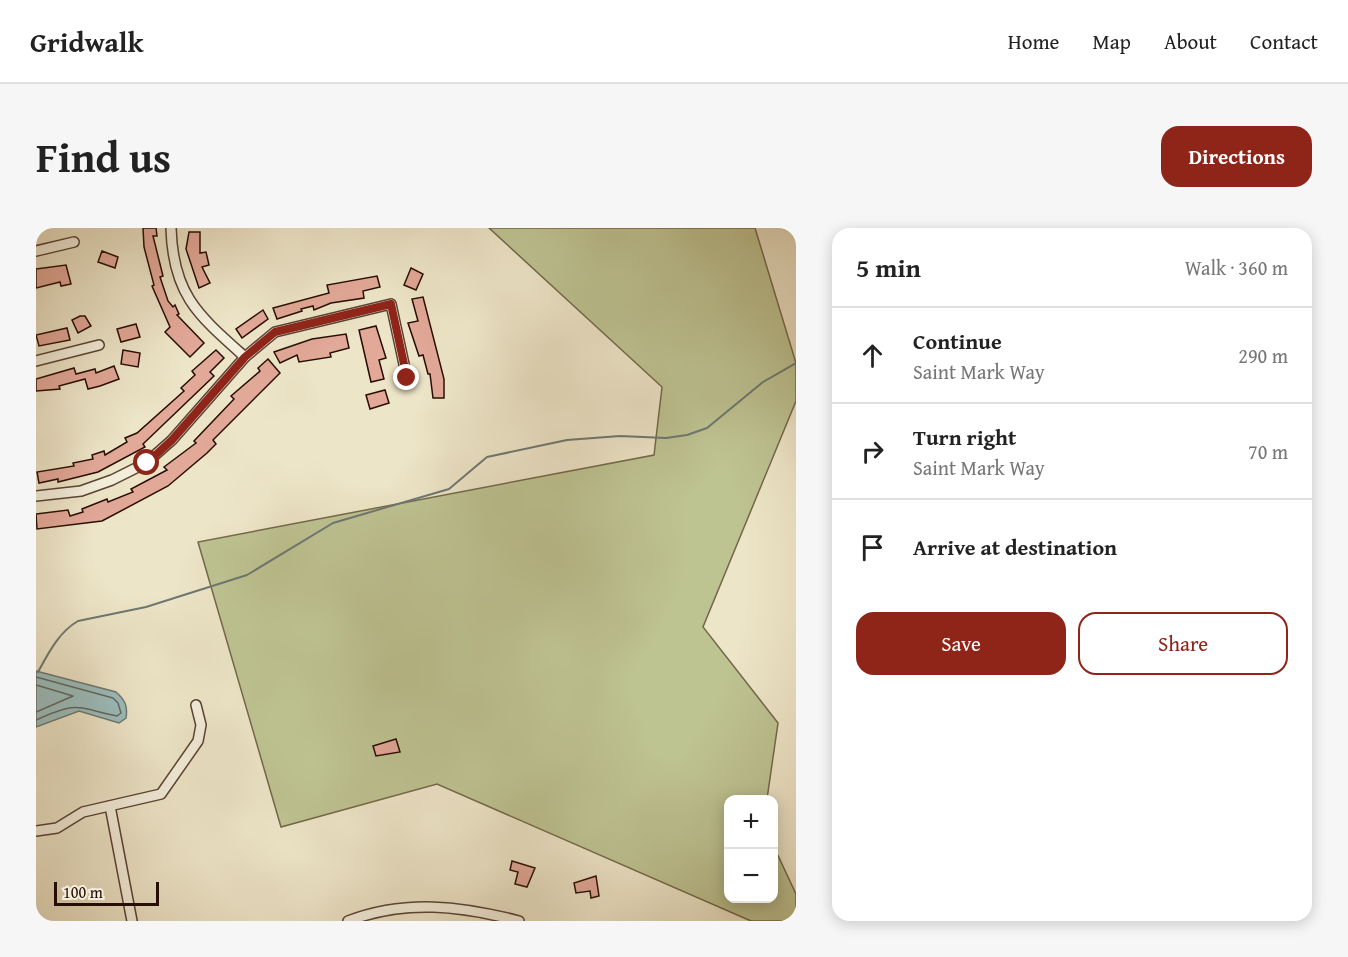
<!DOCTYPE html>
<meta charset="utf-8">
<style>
:root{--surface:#fff;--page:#f6f6f6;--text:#222;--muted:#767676;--line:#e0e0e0;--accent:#8f2418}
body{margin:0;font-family:"Gentium Book Plus",serif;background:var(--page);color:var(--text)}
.controls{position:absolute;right:18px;bottom:18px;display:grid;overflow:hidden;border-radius:12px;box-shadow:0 3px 15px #0003}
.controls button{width:54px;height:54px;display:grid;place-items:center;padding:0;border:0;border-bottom:2px solid var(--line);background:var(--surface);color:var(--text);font:30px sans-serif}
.scale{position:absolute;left:18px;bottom:15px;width:105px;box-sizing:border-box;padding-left:6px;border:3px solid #280d02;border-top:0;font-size:16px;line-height:21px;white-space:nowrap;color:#280d02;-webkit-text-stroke:4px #f3eedb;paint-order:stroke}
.stop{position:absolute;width:18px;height:18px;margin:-14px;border:4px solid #8f2418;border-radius:50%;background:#fff}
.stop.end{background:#8f2418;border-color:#fff;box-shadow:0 2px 6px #0008}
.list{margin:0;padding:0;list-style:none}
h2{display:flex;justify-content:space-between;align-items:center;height:78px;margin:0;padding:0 24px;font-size:26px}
h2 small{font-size:20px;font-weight:400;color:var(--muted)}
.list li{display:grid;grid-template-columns:39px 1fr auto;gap:18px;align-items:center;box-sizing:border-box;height:96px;padding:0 24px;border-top:2px solid var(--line)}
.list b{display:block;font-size:22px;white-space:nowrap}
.list p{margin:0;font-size:20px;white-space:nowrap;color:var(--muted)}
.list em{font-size:20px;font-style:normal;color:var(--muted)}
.actions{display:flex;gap:12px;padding:18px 24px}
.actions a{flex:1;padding:14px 0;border:2px solid var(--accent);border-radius:18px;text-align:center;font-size:21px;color:var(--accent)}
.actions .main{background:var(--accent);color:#fff}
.icon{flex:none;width:33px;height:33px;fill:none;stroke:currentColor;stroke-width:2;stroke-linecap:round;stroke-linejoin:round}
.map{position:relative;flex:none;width:760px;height:693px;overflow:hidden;border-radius:18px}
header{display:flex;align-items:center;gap:36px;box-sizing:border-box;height:84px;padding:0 30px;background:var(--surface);border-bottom:2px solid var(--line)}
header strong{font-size:28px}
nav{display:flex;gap:33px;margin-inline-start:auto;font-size:21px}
.intro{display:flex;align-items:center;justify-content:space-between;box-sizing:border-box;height:144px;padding:0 36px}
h1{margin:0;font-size:42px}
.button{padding:15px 27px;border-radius:18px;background:var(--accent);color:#fff;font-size:21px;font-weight:700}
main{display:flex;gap:36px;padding:0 36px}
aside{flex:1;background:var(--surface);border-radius:18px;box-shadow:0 3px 15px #0003}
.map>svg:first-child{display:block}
.green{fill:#bec392;stroke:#73684a;stroke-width:1.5}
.water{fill:#9bbdbd;stroke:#6d7772;stroke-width:1.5}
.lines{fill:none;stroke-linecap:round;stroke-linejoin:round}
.shore{stroke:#626560;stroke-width:1.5}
.stream{stroke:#6d7772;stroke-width:2}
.building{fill:#e2a898;stroke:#280d02;stroke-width:1.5}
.minor-casing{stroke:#594334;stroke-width:12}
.minor{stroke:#f3eedb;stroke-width:9}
.route{stroke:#8f2418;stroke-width:8}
</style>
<header>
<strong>Gridwalk</strong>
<nav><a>Home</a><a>Map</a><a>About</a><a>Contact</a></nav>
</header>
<div class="intro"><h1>Find us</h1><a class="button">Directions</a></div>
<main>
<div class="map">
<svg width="760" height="693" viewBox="0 0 760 693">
<rect width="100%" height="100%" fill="#ede5c8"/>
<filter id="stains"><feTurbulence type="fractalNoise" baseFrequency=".00333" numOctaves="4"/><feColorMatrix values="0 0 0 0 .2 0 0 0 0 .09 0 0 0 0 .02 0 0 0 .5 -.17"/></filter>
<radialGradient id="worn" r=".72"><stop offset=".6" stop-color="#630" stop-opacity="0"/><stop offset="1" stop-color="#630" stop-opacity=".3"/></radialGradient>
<!-- green -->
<polygon class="green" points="453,0 719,0 760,135 760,173 667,399 742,495 731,571 692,572 692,670 738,670 738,619 760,666 760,693 715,693 401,556 245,599 162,314 618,227 626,159"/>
<!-- water -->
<path class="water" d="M0,443L80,464C89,472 92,478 90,490L83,495L43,483L0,499Z"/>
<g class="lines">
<!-- shore -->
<g class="shore">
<path d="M0,449L77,470L82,475L85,485L81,488C38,479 43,473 0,492"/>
<polyline points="0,457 37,468 0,484"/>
</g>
<!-- stream -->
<path class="stream" d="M2,444C13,424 23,404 42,393L110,379L211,347L297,295L413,261L451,229L531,212L584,208L630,210L651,207L671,200L727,154L760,135"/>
</g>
<!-- building -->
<g class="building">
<polygon points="107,0 120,0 121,8 117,8 127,48 124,49 132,73 137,79 139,77 143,86 141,87 168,115 154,129 129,104 134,99 116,58 118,57 108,19"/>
<polygon points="153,4 164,4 164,25 170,24 173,37 166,39 174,55 163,60 150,21"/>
<polygon points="66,23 82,29 79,40 62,34"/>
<polygon points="30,37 35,56 25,58 24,54 0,60 0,41"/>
<polygon points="375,40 387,46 380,62 368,57"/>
<polygon points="341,48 344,59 327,63 328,70 295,75 278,82 277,78 265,81 266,83 241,91 237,80 293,65 291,57"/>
<polygon points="387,69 408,151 408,170 397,170 394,146 392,146 387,127 383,128 372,95 382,93 376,71"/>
<polygon points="227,82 232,91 206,110 200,101"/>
<polygon points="44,88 49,88 55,98 42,105 36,92"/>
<polygon points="100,96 104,109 85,114 81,101"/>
<polygon points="340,98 350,130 343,132 348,151 335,154 323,102"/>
<polygon points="31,100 34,112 3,118 0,107"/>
<polygon points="310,106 313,120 294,125 295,129 263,134 261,127 244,135 238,124 276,111"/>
<polygon points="87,122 104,125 102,139 85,136"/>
<polygon points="180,122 188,130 174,144 178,148 107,216 109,219 62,244 22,254 22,251 3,255 1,244 38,238 37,235 57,231 56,227 68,223 69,227 91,214 89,210 101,205 148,163 145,160 159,147 156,143"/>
<polygon points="232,131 244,145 177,212 180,216 171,225 132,258 66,293 1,301 0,286 32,282 34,288 47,284 46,281 71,271 72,274 97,264 95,261 131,242 128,239 160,215 158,213 198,171 195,168 224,143 222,140"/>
<polygon points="78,138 83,151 64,158 52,161 49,151 23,158 24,161 0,163 0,151 38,140 40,146 59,141 60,145"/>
<polygon points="349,162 353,175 334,181 330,167"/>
<polygon points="360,511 364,524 340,528 337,518"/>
<polygon points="476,633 499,640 491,659 479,656 482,644 474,642"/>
<polygon points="560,648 563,668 555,670 554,663 540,665 538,655"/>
</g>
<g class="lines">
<!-- minor casing -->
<g class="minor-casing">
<g id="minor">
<path d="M135,0C137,67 162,87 209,129"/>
<polyline points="0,23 38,14"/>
<polyline points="0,133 63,117"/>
<polyline points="0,268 45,263 76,252 110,235 136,212 209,129 239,104 355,76 371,150"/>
<polyline points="74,578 96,693"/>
<polyline points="0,603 21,600 47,584 125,566 162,513 165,497 160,477"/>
<path d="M312,693C370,671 425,678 483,693"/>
</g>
</g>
<!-- minor -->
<use href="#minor" class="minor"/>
</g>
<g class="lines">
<!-- route -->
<polyline class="route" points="111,235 136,212 209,129 239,104 355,76 371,150"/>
</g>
<rect width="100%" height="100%" filter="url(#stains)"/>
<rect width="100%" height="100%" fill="url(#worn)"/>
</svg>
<div class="controls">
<button>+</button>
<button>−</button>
</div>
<div class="scale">100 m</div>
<div class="stop" style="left:111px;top:235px"></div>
<div class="stop end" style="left:371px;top:150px"></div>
</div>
<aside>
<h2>5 min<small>Walk · 360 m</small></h2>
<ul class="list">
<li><svg class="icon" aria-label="ahead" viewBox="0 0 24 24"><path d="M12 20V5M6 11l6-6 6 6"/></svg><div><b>Continue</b><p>Saint Mark Way</p></div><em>290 m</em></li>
<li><svg class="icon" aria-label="right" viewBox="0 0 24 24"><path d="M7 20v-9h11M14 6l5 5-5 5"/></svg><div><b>Turn right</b><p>Saint Mark Way</p></div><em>70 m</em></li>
<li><svg class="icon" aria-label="arrive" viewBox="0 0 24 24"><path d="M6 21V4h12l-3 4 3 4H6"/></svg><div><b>Arrive at destination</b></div></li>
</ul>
<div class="actions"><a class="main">Save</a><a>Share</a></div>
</aside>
</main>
